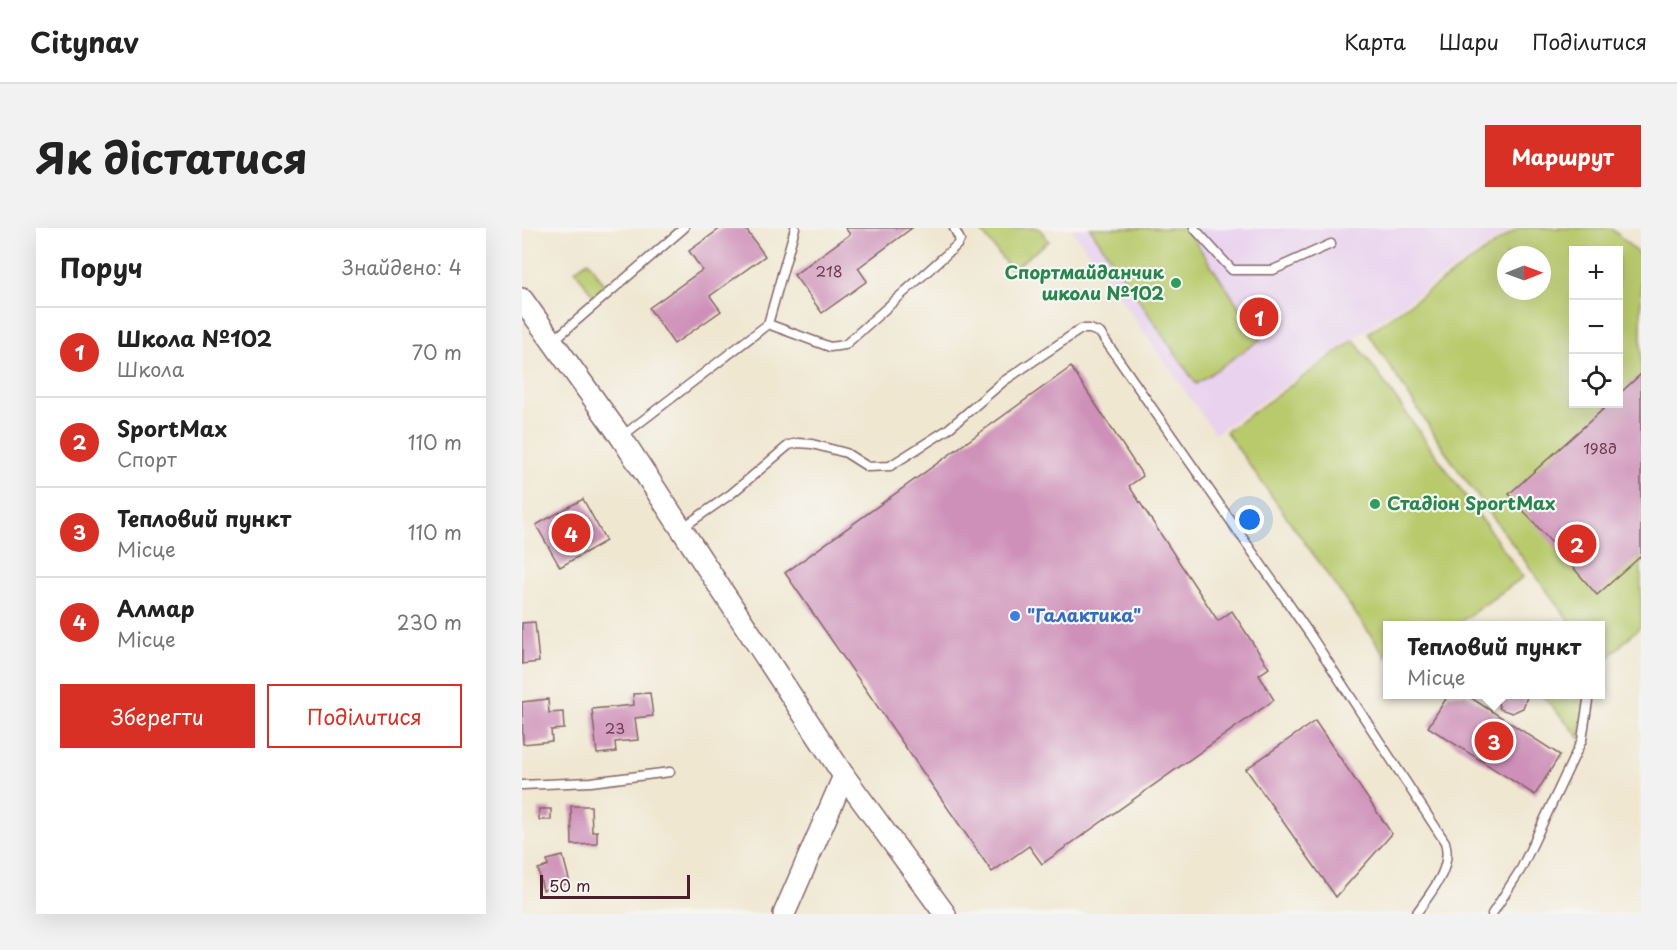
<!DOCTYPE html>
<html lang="uk">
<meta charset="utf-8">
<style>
:root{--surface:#fff;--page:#f2f2f2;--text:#222;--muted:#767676;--line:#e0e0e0;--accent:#d93025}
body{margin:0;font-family:"Playpen Sans",sans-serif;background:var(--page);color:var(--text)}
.controls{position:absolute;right:18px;top:18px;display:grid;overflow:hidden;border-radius:0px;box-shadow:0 6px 24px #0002}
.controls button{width:54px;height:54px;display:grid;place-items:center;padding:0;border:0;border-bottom:2px solid var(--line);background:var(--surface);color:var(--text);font:30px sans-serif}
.compass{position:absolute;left:975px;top:18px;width:54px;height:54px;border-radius:50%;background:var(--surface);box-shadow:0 6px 24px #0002;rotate:89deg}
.scale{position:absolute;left:18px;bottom:15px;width:150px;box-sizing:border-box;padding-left:6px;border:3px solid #4a1f2b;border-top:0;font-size:16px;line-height:21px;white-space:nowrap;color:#4a1f2b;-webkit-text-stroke:4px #f6f6f2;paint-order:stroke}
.you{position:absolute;left:728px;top:292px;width:21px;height:21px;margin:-15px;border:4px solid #fff;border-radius:50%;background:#1a73e8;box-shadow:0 0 0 9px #1a73e833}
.badge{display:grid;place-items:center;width:39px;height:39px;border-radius:50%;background:var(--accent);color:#fff;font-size:20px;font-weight:700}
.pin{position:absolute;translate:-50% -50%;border:3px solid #fff;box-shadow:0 2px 6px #0006}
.popup{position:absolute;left:861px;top:393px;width:222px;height:78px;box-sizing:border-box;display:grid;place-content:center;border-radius:0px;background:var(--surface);filter:drop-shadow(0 2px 4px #0005);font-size:20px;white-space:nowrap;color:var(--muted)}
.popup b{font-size:22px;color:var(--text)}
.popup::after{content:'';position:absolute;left:50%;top:100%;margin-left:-12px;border:12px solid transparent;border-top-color:var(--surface)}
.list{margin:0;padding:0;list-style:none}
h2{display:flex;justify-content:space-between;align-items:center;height:78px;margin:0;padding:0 24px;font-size:26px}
h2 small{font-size:20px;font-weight:400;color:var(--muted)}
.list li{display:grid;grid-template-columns:39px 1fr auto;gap:18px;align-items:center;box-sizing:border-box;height:90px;padding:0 24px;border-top:2px solid var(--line)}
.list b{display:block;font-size:22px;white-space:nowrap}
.list p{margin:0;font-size:20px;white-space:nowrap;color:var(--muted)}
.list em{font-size:20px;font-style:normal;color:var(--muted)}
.actions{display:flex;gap:12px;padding:18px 24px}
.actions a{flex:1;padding:14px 0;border:2px solid var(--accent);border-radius:0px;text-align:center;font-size:21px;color:var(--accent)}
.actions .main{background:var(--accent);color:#fff}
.icon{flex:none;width:33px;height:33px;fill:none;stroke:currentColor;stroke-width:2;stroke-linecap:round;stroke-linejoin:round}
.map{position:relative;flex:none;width:1119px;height:686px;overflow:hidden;border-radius:0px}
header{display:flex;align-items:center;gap:36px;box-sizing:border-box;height:84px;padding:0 30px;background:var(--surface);border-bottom:2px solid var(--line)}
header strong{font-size:28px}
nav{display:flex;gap:33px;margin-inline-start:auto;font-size:21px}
.intro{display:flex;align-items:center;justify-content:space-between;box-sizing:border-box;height:144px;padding:0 36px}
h1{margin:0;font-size:42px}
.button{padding:15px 27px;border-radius:0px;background:var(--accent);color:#fff;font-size:21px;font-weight:700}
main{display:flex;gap:36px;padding:0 36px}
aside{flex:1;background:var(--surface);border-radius:0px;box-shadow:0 6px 24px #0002}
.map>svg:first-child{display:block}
.built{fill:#e9d2ee}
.green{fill:#b9ca6d;stroke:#82744c;stroke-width:1.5;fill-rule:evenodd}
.building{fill:#ce8fb8}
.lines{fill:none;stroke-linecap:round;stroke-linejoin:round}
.service-casing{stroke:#846565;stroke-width:11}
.tertiary-casing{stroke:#846565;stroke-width:24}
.service{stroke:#fff;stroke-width:8}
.tertiary{stroke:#fff;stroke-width:21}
.leisure-dot{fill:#2e9e5b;stroke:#f6f6f2;stroke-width:2}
.shop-dot{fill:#3f7fe0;stroke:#f6f6f2;stroke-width:2}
.labels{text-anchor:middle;stroke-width:4.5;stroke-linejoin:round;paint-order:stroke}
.number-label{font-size:15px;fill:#6b3b4e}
.leisure-label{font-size:18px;font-weight:bold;fill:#27864d;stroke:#f6f6f2;text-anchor:end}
.shop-label{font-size:18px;font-weight:bold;fill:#366cbe;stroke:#f6f6f2;text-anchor:start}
</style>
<header>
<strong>Citynav</strong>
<nav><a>Карта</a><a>Шари</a><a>Поділитися</a></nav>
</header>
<div class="intro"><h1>Як дістатися</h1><a class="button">Маршрут</a></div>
<main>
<aside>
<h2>Поруч<small>Знайдено: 4</small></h2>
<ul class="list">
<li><span class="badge">1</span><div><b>Школа №102</b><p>Школа</p></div><em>70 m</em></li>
<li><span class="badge">2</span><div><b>SportMax</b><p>Спорт</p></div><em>110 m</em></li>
<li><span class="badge">3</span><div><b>Тепловий пункт</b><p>Місце</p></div><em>110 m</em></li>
<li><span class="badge">4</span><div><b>Алмар</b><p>Місце</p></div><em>230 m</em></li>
</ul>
<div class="actions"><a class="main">Зберегти</a><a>Поділитися</a></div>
</aside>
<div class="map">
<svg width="1119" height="686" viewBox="0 0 1119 686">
<rect width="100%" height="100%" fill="#f6f6f2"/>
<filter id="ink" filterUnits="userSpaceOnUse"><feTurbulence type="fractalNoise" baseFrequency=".0167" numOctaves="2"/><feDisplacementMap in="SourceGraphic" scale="12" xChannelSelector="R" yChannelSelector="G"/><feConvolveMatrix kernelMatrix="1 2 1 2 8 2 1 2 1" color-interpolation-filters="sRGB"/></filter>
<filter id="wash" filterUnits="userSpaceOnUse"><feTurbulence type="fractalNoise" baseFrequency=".008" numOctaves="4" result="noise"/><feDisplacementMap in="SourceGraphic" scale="24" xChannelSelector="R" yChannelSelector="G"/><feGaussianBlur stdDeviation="1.35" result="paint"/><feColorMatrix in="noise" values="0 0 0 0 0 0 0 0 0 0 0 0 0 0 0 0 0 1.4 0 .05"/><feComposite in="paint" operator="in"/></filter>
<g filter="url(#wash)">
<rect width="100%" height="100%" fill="#f0e7d1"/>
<!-- built -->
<polygon class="built" points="549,0 991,0 693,206"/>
<!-- green -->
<g class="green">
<polygon points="457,0 517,0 527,13 489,42"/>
<polygon points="568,0 664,0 739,111 674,156"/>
<path d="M996,0H1089L1119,28V398L1079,436L1078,398L1050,397L931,235L846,105ZM1052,22H1096V176H1052ZM984,27H1020V63H984Z"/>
<polygon points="66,33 87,63 74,72 53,42"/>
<polygon points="832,112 1001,349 934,397 866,398 865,430 704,204"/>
<polygon points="1020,467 1064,467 1058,510"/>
</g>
<g id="blocks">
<!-- building -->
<g class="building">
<polygon points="199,0 223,0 243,28 188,68 199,83 152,116 127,80 180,42 167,23"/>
<polygon points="323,0 390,0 336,40 345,53 300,85 272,47 328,6"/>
<polygon points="549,139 621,248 607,258 696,393 710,383 747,440 737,447 752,472 520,636 507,618 470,644 263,345"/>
<polygon points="1119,146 1119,328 1075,367 987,266 1087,176 1096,176 1096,167"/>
<polygon points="61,271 84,313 38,339 14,297"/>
<polygon points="13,394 17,434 0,436 0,395"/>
<polygon points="128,465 131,488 113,490 116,512 93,514 94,524 75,526 70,481 112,477 111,466"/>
<polygon points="927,466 943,466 1038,527 1013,567 906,499"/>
<polygon points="975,466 1004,466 1005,469 1001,480 990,485 978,481 974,470"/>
<polygon points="26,471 27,485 41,484 42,501 29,502 30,513 1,516 0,474"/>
<polygon points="793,493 870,606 814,669 724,541"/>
<polygon points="49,578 69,578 70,604 75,603 75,616 50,617"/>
<rect x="17" y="581" width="12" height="11"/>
<polygon points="41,628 48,655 21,662 16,641 26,638 25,632"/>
</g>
</g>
</g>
<g filter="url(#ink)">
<use href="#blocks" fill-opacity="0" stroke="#846565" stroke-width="1.5"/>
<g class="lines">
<!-- service casing -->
<g class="service-casing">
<g id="service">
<polyline points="672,0 710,42 751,42 809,16"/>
<polyline points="246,96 308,119 323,117 435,17 438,12 432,0"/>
<polyline points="32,112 162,0"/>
<polyline points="99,209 246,96 273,0"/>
<path d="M160,300L209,266L267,217L276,215L290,216L324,225L346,239L368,238L425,202L482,153L559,101H568L578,105L789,408L923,614C931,641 908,665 894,686"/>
<polyline points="0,557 69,554 148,544"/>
<polyline points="970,686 999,641 1060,512 1067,466"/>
</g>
</g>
<!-- tertiary casing -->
<g class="tertiary-casing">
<g id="tertiary">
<polyline points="0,71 99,209 322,548 423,686"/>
<polyline points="262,686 322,548"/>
</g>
</g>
<!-- service -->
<use href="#service" class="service"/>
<!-- tertiary -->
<use href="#tertiary" class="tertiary"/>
</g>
</g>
<!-- markers -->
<g class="leisure-dot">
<circle cx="654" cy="55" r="6"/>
<circle cx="853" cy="276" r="6"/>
</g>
<circle class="shop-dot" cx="493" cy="388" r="6"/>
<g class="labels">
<!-- number labels -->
<g class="number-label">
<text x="307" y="49">218</text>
<text x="1078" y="226">198д</text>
<text x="93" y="506">23</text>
</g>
<!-- leisure labels -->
<g class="leisure-label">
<text x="642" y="51">Спортмайданчик<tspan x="642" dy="21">школи №102</tspan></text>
<text x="865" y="282" text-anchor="start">Стадіон SportMax</text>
</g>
<!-- shop labels -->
<g class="shop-label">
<text x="505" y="394">"Галактика"</text>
</g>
</g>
</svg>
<div class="controls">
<button>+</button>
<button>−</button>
<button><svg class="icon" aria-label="locate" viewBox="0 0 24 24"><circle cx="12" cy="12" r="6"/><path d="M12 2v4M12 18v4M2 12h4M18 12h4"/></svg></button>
</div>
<svg class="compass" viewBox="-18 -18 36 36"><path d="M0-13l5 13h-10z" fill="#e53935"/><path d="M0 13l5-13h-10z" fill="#767676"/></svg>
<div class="scale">50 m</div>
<div class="you"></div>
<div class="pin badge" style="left:737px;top:89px">1</div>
<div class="pin badge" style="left:1055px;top:316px">2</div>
<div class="pin badge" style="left:972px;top:513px">3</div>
<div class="popup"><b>Тепловий пункт</b>Місце</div>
<div class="pin badge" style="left:49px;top:305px">4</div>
</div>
</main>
